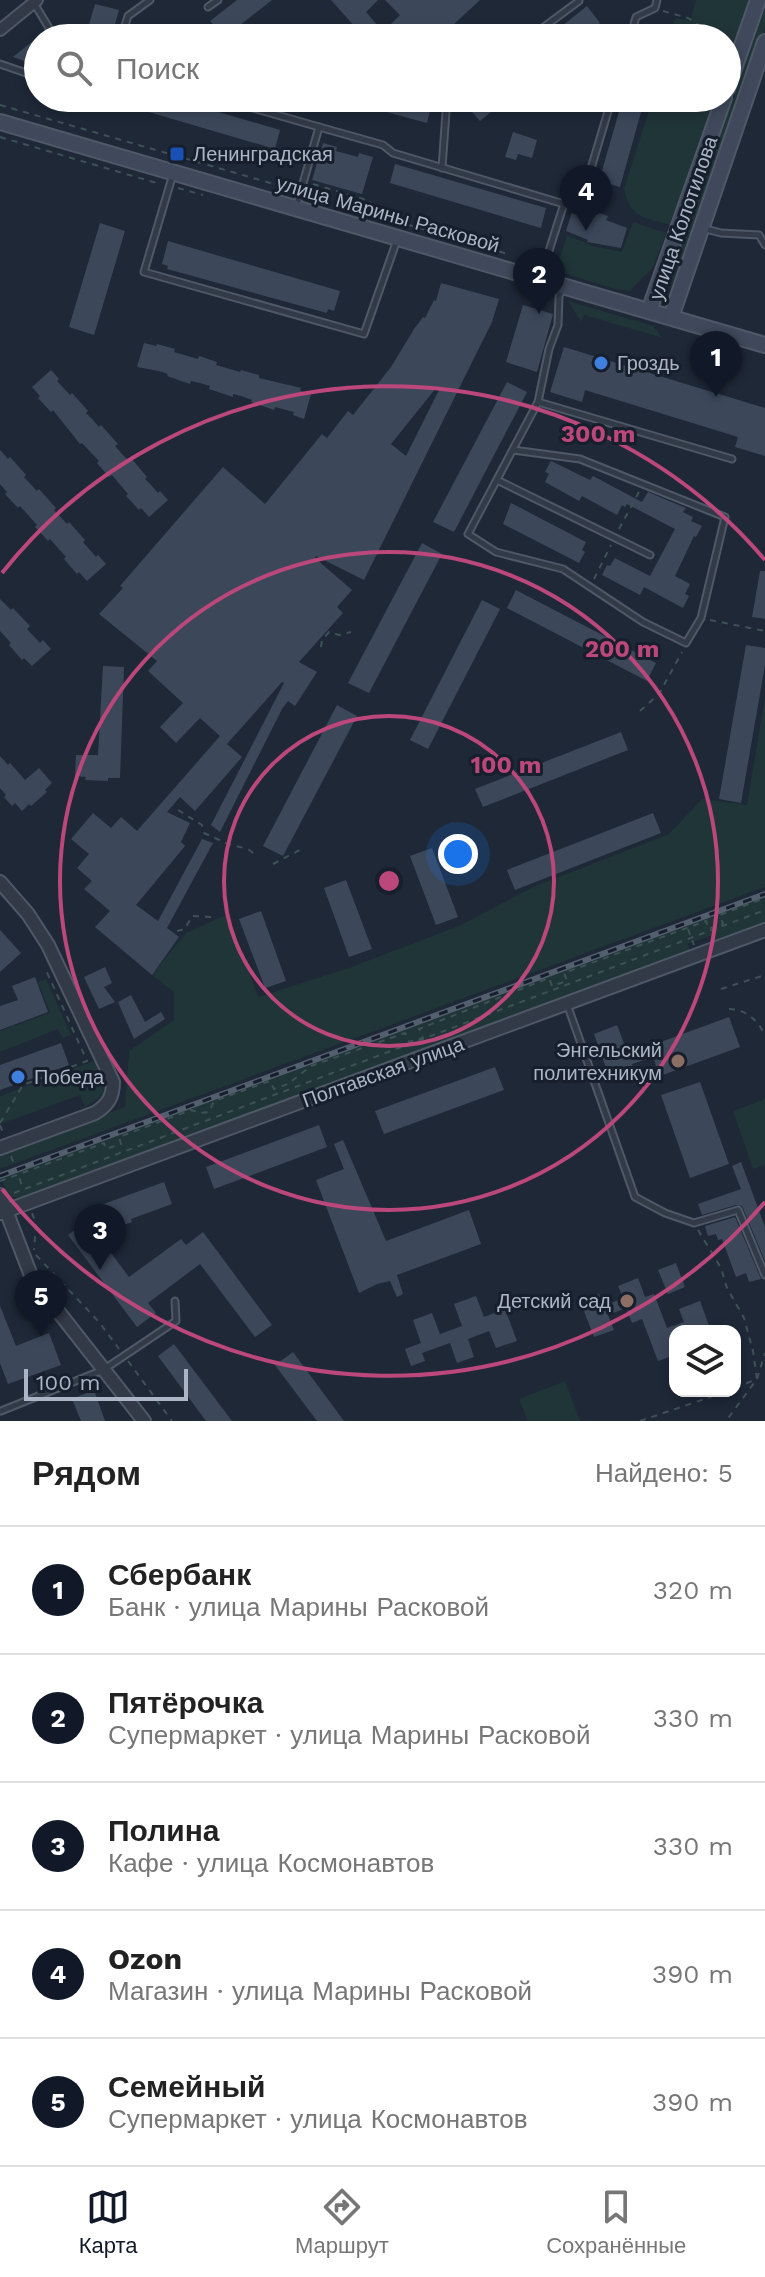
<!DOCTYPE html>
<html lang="ru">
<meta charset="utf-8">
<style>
:root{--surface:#fff;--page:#f2f2f2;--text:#222;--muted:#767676;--line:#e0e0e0;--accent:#111827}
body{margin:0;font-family:"Work Sans",sans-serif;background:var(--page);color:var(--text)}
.controls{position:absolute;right:24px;bottom:24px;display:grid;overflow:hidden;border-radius:16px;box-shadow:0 4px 12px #0003}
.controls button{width:72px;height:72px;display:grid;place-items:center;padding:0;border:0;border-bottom:2px solid var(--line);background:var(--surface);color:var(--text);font:40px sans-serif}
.scale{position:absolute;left:24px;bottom:20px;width:164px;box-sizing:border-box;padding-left:8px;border:4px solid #abb5c5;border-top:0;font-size:22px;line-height:28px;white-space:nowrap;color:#abb5c5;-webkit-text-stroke:6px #171f2c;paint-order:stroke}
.you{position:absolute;left:458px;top:854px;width:28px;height:28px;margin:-20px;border:6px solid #fff;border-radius:50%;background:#1a73e8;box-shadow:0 0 0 12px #1a73e833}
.badge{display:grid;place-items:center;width:52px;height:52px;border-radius:50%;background:var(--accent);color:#fff;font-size:26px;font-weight:700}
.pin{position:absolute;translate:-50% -66px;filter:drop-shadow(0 2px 4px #0008)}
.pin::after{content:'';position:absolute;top:42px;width:28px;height:24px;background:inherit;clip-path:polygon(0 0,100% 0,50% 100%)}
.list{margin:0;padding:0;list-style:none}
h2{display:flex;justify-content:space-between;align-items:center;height:104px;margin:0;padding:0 32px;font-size:34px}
h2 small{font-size:26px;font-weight:400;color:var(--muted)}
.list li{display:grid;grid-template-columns:52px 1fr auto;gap:24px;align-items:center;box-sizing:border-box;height:128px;padding:0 32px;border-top:2px solid var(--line)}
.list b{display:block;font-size:30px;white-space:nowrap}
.list p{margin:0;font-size:26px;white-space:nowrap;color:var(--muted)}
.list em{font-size:26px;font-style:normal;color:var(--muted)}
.icon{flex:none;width:44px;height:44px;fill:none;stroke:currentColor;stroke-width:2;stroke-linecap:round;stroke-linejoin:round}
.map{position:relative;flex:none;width:765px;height:1421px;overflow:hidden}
.search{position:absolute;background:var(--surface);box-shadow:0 4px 12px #0003;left:24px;right:24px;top:24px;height:88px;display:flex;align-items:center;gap:20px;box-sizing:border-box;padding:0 28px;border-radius:44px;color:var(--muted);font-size:30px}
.sheet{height:744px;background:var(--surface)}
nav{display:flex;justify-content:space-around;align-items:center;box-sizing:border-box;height:112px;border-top:2px solid var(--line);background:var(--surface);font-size:22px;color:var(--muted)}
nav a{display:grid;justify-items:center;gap:4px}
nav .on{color:var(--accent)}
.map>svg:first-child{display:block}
.green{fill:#203538}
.building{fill:#3c485a;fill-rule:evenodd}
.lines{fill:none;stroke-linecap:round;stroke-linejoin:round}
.service-casing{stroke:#4f5866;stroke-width:9}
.minor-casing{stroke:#4f5866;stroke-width:14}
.tertiary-casing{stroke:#4f5866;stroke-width:16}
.secondary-casing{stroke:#4f5866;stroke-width:18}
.path{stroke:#3e5256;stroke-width:2;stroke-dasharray:6 6;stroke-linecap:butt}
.service{stroke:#323a48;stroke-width:5}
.minor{stroke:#323a48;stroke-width:10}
.tertiary{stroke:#323a48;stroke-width:12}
.secondary{stroke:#3f495b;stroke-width:14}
.rail-casing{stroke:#535e6f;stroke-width:6}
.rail{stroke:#171f2c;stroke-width:3;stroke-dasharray:9;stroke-linecap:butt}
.ring{fill:none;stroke:#bb477b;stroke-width:4}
.transit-dot{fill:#1a4fb4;stroke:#171f2c;stroke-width:3}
.shop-dot{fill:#3f7fe0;stroke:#171f2c;stroke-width:3}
.education-dot{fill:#8d6e63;stroke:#171f2c;stroke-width:3}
.labels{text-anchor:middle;stroke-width:6;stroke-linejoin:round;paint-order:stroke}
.poi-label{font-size:20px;fill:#abb5c5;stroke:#171f2c;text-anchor:start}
.street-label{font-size:20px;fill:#abb5c5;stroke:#171f2c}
.centre{fill:#bb477b;stroke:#171f2c;stroke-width:4}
.ring-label{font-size:24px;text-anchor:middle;font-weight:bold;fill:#bb477b;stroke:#171f2c;stroke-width:6;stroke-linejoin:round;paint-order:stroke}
</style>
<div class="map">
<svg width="765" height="1421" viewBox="0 0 765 1421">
<rect width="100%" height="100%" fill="#1e2837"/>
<!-- green -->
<g class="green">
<polygon points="696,0 749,0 727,64 727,38 670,38 675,18 690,21"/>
<polygon points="765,8 765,28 682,268 670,287 675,264"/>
<path d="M653,98H715L670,225C644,217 631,219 624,189Z"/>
<polygon points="633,222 666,233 653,267 630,291 615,289 556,271 567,235 593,246 622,252"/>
<polygon points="568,301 653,326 663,338 584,315 581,322"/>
<polygon points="765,697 765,887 0,1169 0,1155 3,1152 125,1107 129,1051 174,1020 174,992 152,975 186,933 228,914 258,997 349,968 461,925 533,887 669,834 702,799 747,805"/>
<polygon points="765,894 765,924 713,944 710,936 688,944 690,952 19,1198 9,1197 1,1178"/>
<polygon points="46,979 71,1035 63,1038 58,1029 0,1052 0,1031 50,1013 38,982"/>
<path d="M97,1060C107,1085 111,1093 85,1107L80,1095L3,1123L0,1122V1096Z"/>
<polygon points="765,1099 765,1165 753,1169 733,1111"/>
<polygon points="565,1381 580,1421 528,1421 519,1399"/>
</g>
<!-- building -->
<g class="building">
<polygon points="237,0 272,0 225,37 210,21"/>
<polygon points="331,0 378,0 366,12 383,32 400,15 385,0 480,0 439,38 365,38"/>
<polygon points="95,4 119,10 111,38 85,38"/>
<polygon points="587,6 600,23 582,38 547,38"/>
<polygon points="38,37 38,61 33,64 13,57"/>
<polygon points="130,98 171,98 280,130 275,149 128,106"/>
<polygon points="346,98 415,98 432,103 427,123 346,101"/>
<polygon points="472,98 508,98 480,121 465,104"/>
<polygon points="623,98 645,98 620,187 599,181"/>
<polygon points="513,132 537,140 532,158 518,154 516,160 505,157"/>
<polygon points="323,143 337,147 336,151 358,157 359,153 373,157 362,194 312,180"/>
<polygon points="395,164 546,208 541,228 390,183"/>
<polygon points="572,212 595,217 596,212 608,216 606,220 627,228 621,248 587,242 588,240 566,231"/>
<polygon points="100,223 125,231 94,335 69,327"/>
<polygon points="168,241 340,291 334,311 328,309 327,313 167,269 168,266 162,264"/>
<path d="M441,283L499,299L492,322L364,580L316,556L315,558L352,590L337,607L343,613L299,662L317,672L295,706L288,701L282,709L220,832L211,825L284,683L282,682L227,744L242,757L195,811L180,797L167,812L190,823L181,842L185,846L136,905L158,921L202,839L213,843L167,928L179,937L152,975L95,927L110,911L84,889L92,881L77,868L89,854L71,839L93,813L111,828L121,817L137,831L220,736L200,718L176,743L160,727L183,703L148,671L157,661L99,614L123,588L120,586L223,467L265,504L322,434L327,438L348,411L353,415L391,367L414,329L423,317L425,318L434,300L436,301ZM436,388L439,390L406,456L391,444Z"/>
<polygon points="523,305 553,314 537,372 506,362"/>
<polygon points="144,343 156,346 157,344 175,349 174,352 198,359 199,356 217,362 216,365 240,372 241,370 259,375 259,378 301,388 300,391 311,394 304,419 293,415 294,412 275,407 274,410 251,402 252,400 244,397 233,394 233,397 209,389 210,386 200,383 191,381 190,384 167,376 168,374 159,371 137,367"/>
<polygon points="564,347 765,408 765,456 735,447 738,437 585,390 582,402 550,392"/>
<polygon points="51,370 59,379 57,381 70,395 72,393 88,411 86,413 92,419 99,427 101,425 118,444 115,446 122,454 128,460 131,458 147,477 145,479 151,485 158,493 160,491 168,500 149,517 141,508 139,510 126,496 128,494 112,475 109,477 97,463 99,461 82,443 80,444 53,410 51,412 38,398 40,396 32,387"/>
<polygon points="507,382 527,392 454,532 433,522"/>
<polygon points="0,450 8,459 10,457 26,475 24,477 37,491 39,489 56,508 54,510 67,524 69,522 85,540 83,542 96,557 98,555 106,564 87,581 79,572 77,574 64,559 66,557 50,539 48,541 35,527 37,525 20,506 18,508 5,494 7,492 0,484"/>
<polygon points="551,461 590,480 593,476 642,502 648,492 686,508 683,512 693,517 691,521 702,526 696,537 694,536 675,576 690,584 685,594 689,596 683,608 644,587 640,595 602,575 607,565 610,566 615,558 650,576 675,529 627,504 625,507 622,505 617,515 582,496 579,501 545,482 549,474 545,472"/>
<polygon points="511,503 586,542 582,550 585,552 579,563 503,524"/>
<polygon points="422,543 442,554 369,693 348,683"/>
<polygon points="760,571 765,571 765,619 752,617"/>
<polygon points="516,590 656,663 647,681 507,608"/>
<polygon points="0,599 11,610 13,608 30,626 27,629 40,643 43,640 51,649 32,666 24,658 22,660 9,645 11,643 0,631"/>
<polygon points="482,600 500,609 428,749 410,740"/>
<polygon points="746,645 765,648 765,665 741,803 719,799"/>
<polygon points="103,666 124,667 120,778 108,778 108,781 85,780 86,777 75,776 76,755 98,755"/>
<polygon points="337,705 357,716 283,856 263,846"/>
<polygon points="621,732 628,750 483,807 475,789"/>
<polygon points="0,756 8,765 10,763 25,780 39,768 52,783 45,790 47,792 31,806 29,804 22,811 15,803 12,806 4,797 6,795 0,788"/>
<polygon points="653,813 661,833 515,890 507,870"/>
<polygon points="432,848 458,917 436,925 410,856"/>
<polygon points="346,880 372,949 349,957 324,888"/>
<polygon points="261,911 286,981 265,988 239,919"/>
<polygon points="0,930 21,953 0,972"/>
<polygon points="105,967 112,983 104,987 115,1002 99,1009 84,977"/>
<polygon points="35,977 48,1012 0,1030 0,1006 18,1000 12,986"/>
<polygon points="131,995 145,1022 161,1012 165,1019 134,1039 118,1002"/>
<polygon points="729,1017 740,1047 660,1076 653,1057 632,1064 634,1070 610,1079 594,1034 617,1025 628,1054"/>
<polygon points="61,1043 69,1065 0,1090 0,1065"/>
<polygon points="495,1067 504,1090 384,1134 375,1111"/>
<polygon points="700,1082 729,1164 690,1178 661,1095"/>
<polygon points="319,1125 327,1147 214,1189 206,1167"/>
<polygon points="343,1140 386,1241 469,1210 481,1244 397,1275 403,1294 397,1297 390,1281 377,1284 359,1293 316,1180 344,1169 334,1144"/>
<polygon points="741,1162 765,1227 765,1261 742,1206 736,1205 702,1215 698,1204 741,1189 732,1166"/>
<polygon points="164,1182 172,1204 131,1219 132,1222 110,1230 101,1205"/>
<polygon points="735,1217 761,1279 749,1282 746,1273 736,1277 722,1239 718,1240 716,1234 708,1236 705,1226"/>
<polygon points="87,1221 129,1277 181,1239 186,1245 203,1232 272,1325 255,1337 200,1264 148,1303 156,1313 137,1327 68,1235"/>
<polygon points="676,1263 685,1287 668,1294 658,1270"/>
<polygon points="638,1278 645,1297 654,1294 667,1328 684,1322 679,1309 700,1301 711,1331 675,1331 675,1336 671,1338 675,1347 675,1355 658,1361 642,1319 632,1323 626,1308 608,1315 614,1330 594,1337 580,1301 599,1294 604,1306 623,1298 618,1286"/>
<polygon points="476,1296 484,1317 505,1309 517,1341 496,1348 489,1331 468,1339 474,1357 457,1363 450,1343 422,1353 425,1361 411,1366 405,1349 421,1343 413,1320 432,1313 440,1334 462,1326 454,1304"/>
<polygon points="0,1306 16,1346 49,1333 61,1365 8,1384 0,1363"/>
<polygon points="174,1344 232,1421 206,1421 158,1356"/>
<polygon points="293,1352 344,1421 317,1421 275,1365"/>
<polygon points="94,1390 105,1421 81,1421 72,1399"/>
</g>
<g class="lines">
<!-- service casing -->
<g class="service-casing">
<g id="service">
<polyline points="34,3 55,38"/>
<polyline points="208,7 218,0"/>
<polyline points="121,38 128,16 150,0"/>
<polyline points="529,38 579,1"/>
<polyline points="630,38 636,17 655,8 657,0"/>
<polyline points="0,64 38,77"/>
<polyline points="32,75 38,66"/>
<polyline points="218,98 319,127 296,208"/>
<polyline points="100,105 102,98"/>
<polyline points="319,127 383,145 393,153 564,204"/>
<polyline points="442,168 447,98"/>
<polyline points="173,174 144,272 364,334 397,240"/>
<polyline points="702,228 721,233 759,235 765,245"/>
<polyline points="540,279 569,188 589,175 612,98"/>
<polyline points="538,402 732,459"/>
<polyline points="513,450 580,459 725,517 701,618 686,643 643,622 563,569 496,552 468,534 538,402 549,349 558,325 559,296 563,287"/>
<polyline points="497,480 650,555"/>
<polyline points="567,1004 635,1197 665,1213 694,1223 738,1210 765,1275"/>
<polyline points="1,1411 103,1370 176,1321 175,1301"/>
</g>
</g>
<!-- minor casing -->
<g class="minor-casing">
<polyline id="minor" points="0,30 37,0"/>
</g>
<!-- tertiary casing -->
<g class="tertiary-casing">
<g id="tertiary">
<path d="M0,882L28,914L48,945L113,1082C113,1097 108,1105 95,1113L0,1148"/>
<polyline points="0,1195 32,1278 144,1421"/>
<polyline points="0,1213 765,930"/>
</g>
</g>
<!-- secondary casing -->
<g class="secondary-casing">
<g id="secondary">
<polyline points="727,89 758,0"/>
<polyline points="0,122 765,345"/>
<polyline points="649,311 724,98"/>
<polyline points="671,317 765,42"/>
</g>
</g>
<!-- path -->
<g class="path">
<polyline points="663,11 688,18 711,33 723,38"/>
<polyline points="0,105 291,189"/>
<polyline points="0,137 160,184"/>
<polyline points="313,184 370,201 375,215 511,255"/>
<polyline points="178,188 203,195"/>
<polyline points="619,529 639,492"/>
<polyline points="594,579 611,545"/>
<polyline points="710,620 765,631"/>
<polyline points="321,647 322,640 329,632 339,635 351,632"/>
<polyline points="640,711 659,694 682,652"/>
<polyline points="178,810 202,825 204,833 228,844 248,849 257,856"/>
<polyline points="273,864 300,850"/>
<polyline points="688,929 694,945"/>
<polyline points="177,931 185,929 192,916 212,917"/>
<polyline points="721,989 765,975"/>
<path d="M729,1009C746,1009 759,1021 765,1036"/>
<polyline points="0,1123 23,1085 87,1061 45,968"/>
<polyline points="0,1125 4,1135"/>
<polyline points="11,1156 23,1188"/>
<polyline points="0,1181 104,1143 106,1149 121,1144 119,1137 191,1110 200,1113 209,1112 214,1101 270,1081 274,1089 288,1084 311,1066 405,1033 409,1042 423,1038 419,1029 549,978 552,986 567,981 564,973 706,921 708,929 723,924 720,915 765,898"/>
<polyline points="14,1193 765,910"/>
<polyline points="32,1213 36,1224 34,1250"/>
<polyline points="698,1230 721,1268 727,1288 744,1318 753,1351 757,1379 726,1421"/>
<polyline points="36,1255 99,1322 119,1349"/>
<polyline points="128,1361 172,1421"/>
<polyline points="735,1388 757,1379 765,1353"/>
<polyline points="640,1421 728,1391"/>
</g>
<!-- service -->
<use href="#service" class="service"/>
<!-- minor -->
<use href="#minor" class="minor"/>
<!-- tertiary -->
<use href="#tertiary" class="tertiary"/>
<!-- secondary -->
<use href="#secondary" class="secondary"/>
<!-- rail casing -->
<g class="rail-casing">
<polyline id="rail" points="0,1176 765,894"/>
</g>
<!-- rail -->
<use href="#rail" class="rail"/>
</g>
<!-- distance rings -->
<g class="ring">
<circle cx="389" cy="881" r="165"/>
<circle cx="389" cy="881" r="329"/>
<path d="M765 1202A494 494 0 0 1 2 1189M2 573A494 494 0 0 1 765 560"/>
</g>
<!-- markers -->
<rect class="transit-dot" x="169" y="146" width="16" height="16" rx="4"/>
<g class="shop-dot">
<circle cx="601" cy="363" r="8"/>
<circle cx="18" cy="1077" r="8"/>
</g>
<g class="education-dot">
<circle cx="678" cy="1061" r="8"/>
<circle cx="627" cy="1301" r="8"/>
</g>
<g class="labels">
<!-- poi labels -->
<g class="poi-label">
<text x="193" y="161">Ленинградская</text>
<text x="617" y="370">Гроздь</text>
<text x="662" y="1057" text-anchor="end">Энгельский<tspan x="662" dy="23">политехникум</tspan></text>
<text x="34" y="1084">Победа</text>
<text x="611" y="1308" text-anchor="end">Детский сад</text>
</g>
<!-- street labels -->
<g class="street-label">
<text transform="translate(388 214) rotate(16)" y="7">улица Марины Расковой</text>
<text transform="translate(683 218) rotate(-71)" y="7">улица Колотилова</text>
<text transform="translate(383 1072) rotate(-20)" y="7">Полтавская улица</text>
</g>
</g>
<circle cx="389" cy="881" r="12" class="centre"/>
<g class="ring-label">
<text x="598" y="442">300 m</text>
<text x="622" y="657">200 m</text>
<text x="506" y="773">100 m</text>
</g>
</svg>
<div class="controls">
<button><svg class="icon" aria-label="layers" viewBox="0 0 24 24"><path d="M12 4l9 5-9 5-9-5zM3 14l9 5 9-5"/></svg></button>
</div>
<div class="scale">100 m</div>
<div class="you"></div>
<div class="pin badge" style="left:716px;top:397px">1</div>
<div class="pin badge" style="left:539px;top:314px">2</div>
<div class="pin badge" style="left:100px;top:1270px">3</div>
<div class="pin badge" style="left:586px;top:231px">4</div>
<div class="pin badge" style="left:41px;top:1336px">5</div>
<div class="search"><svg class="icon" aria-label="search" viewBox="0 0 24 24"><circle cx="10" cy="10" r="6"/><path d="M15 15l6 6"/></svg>Поиск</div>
</div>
<section class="sheet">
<h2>Рядом<small>Найдено: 5</small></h2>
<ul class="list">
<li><span class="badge">1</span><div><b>Сбербанк</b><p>Банк · улица Марины Расковой</p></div><em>320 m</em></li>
<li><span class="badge">2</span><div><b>Пятёрочка</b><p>Супермаркет · улица Марины Расковой</p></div><em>330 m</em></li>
<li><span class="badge">3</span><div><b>Полина</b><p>Кафе · улица Космонавтов</p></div><em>330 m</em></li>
<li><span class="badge">4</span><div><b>Ozon</b><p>Магазин · улица Марины Расковой</p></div><em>390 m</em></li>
<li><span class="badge">5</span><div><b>Семейный</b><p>Супермаркет · улица Космонавтов</p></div><em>390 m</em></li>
</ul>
</section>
<nav>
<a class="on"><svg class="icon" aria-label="map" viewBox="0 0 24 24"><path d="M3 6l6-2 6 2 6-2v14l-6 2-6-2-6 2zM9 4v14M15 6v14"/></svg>Карта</a>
<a><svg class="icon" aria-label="directions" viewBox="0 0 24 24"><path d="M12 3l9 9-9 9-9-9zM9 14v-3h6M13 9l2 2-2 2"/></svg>Маршрут</a>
<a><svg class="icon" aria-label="saved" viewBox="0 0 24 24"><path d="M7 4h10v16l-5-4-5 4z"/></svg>Сохранённые</a>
</nav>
